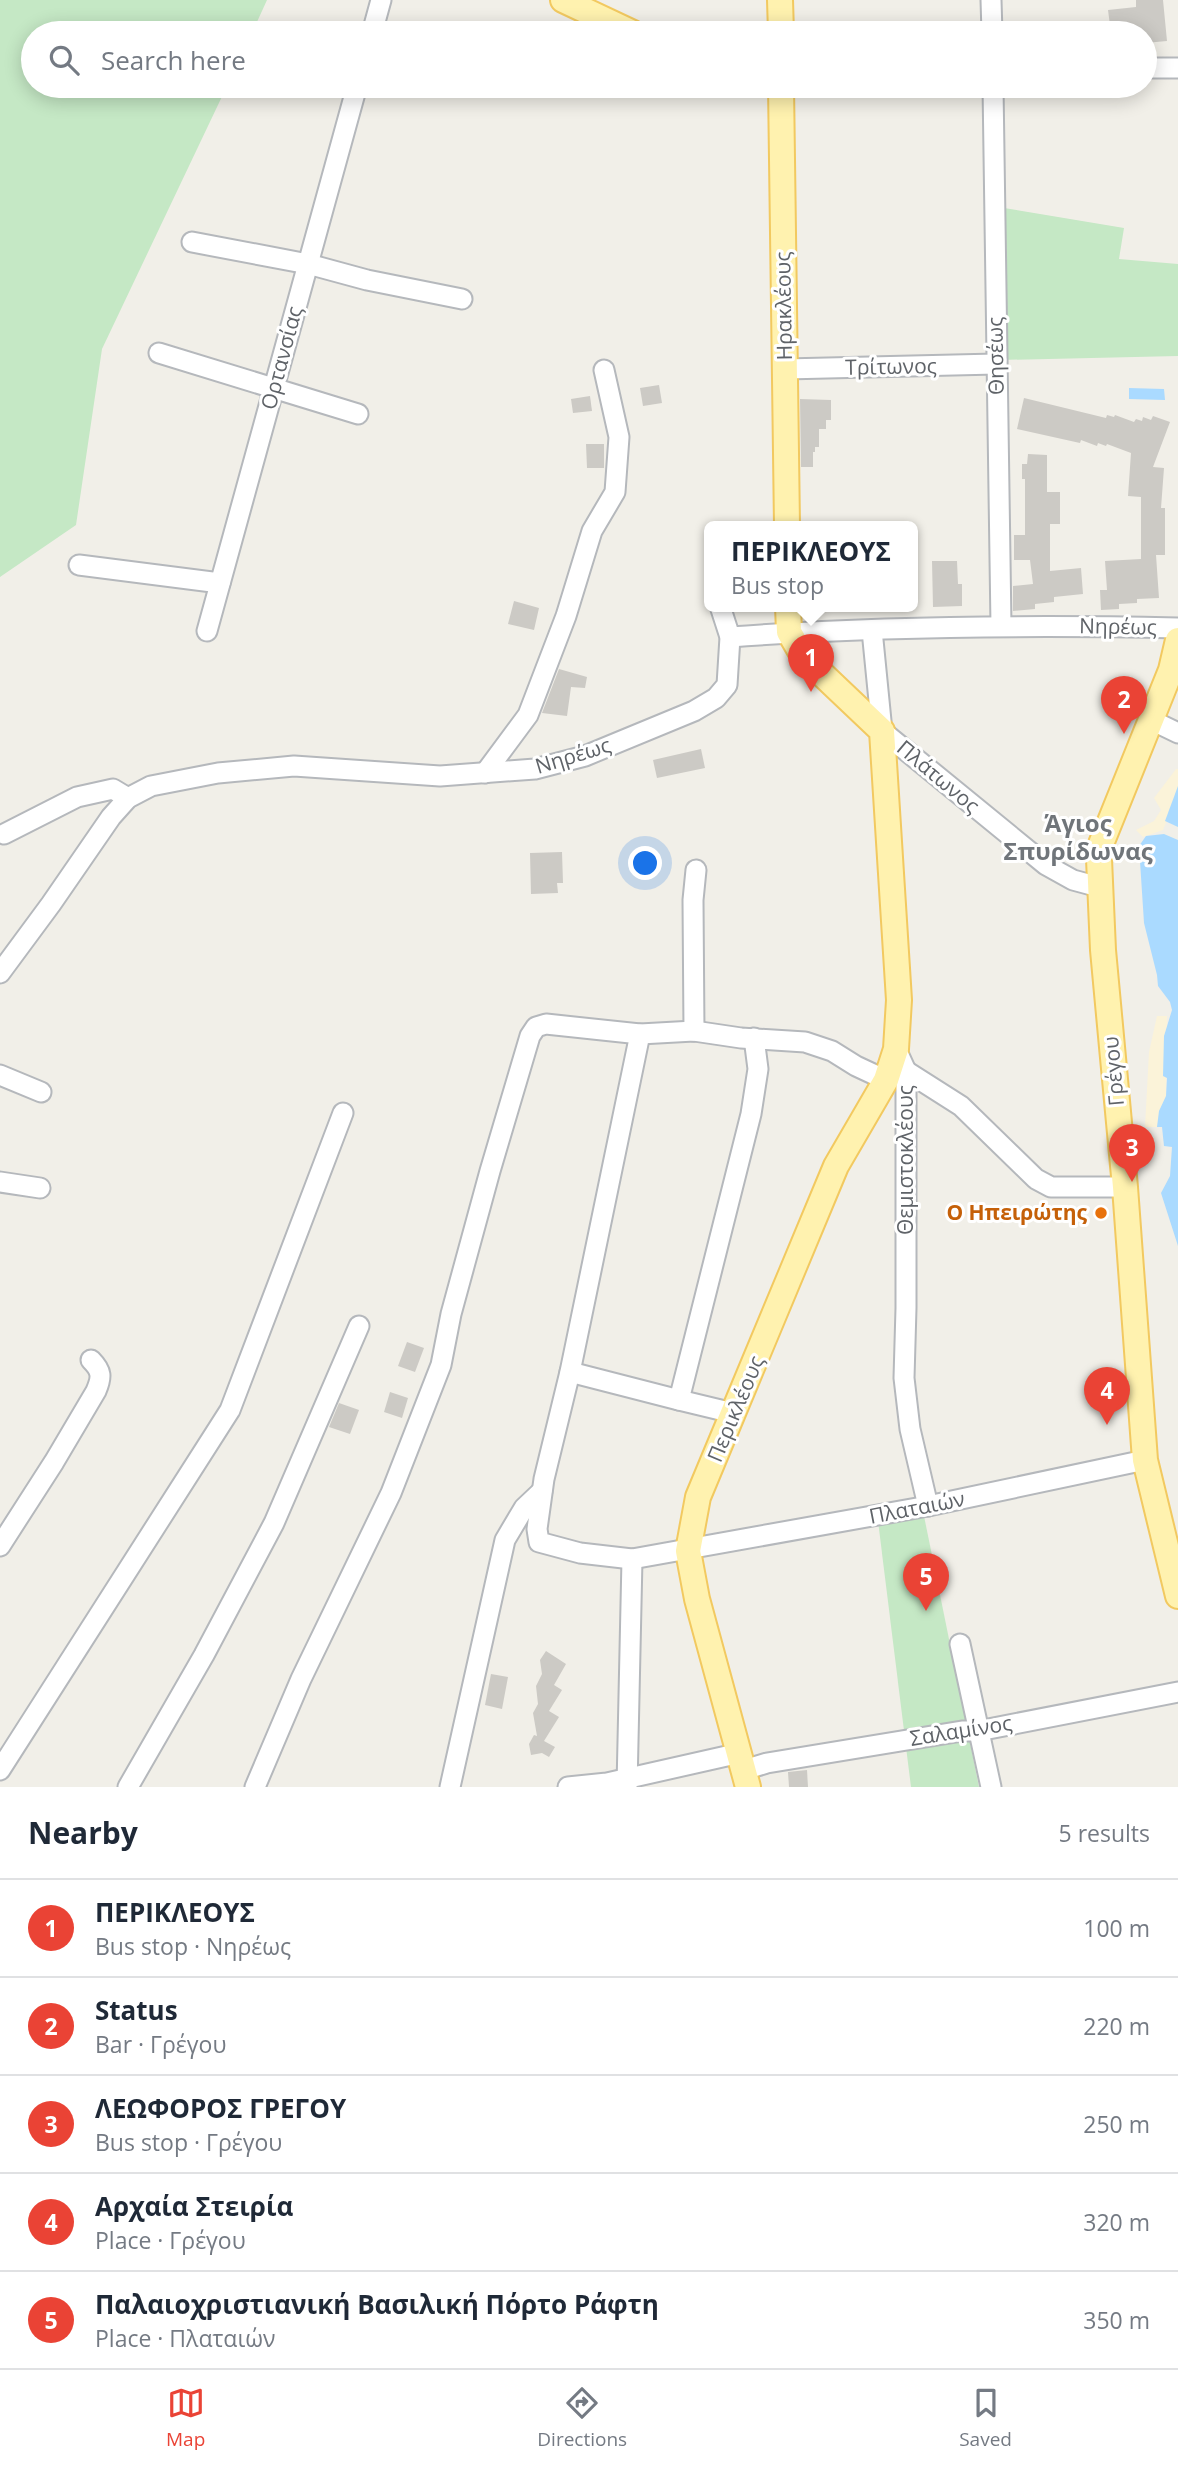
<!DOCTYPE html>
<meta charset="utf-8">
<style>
:root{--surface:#fff;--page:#f6f6f7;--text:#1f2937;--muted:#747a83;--line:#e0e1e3;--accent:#ea4335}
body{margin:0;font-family:"Open Sans",sans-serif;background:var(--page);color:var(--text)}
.you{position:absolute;left:646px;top:864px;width:24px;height:24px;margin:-18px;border:5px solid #fff;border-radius:50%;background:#1a73e8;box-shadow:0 0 0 10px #1a73e833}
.badge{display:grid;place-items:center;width:46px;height:46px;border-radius:50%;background:var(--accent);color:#fff;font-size:23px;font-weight:700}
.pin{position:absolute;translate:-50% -58px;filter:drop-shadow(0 2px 4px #0008)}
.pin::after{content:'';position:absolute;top:37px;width:24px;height:21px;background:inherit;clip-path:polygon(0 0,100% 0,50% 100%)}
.popup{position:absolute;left:704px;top:521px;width:214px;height:91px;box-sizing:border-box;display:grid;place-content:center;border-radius:10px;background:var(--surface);filter:drop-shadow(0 2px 5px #0005);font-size:23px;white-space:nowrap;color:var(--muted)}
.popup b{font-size:26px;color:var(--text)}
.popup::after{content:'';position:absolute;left:50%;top:100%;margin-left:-14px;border:14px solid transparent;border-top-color:var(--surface)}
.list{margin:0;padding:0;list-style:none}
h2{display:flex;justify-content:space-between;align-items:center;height:91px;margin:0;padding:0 28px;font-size:30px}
h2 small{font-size:23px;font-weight:400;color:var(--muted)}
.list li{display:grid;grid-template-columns:46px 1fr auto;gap:21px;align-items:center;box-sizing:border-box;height:98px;padding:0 28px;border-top:2px solid var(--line)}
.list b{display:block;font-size:26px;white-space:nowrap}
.list p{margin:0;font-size:23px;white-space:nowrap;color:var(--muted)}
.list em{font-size:23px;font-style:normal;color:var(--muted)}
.icon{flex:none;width:38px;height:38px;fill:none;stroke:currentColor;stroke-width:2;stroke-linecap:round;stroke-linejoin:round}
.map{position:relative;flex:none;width:1178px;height:1787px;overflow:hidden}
.search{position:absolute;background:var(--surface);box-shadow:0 4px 18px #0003;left:21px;right:21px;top:21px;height:77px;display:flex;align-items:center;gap:18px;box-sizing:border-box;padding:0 24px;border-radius:38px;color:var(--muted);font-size:26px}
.sheet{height:581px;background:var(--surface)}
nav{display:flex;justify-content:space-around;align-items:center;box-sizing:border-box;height:98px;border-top:2px solid var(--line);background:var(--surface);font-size:19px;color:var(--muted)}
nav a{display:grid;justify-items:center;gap:4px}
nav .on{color:var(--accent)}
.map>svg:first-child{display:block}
.green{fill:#c5e8c5}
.sand{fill:#fbf3d9}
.water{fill:#aadaff}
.building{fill:#cccac5}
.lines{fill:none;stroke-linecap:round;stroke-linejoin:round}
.minor-casing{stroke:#b5b8bc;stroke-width:23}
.major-casing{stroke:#f2c960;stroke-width:28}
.minor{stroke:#fff;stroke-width:19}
.major{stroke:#fff2af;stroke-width:24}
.food-dot{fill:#e8710a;stroke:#fff;stroke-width:2.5}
.labels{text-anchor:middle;stroke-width:6;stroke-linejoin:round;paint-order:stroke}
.street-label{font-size:21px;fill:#5f6368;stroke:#fff}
.food-label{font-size:21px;font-weight:bold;fill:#c56008;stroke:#fff;text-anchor:end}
.quarter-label{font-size:24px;font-weight:bold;fill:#70757a;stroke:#fff}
</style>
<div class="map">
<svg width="1178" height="1787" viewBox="0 0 1178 1787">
<rect width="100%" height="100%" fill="#f1efe8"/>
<!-- green -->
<g class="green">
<polygon points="0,0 267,0 252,33 33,33 33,86 227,86 102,349 76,525 0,577"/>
<polygon points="998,207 1124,228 1119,259 1178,264 1178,356 1000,360"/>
<polygon points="923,1511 979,1787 911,1787 878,1521"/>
</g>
<!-- sand -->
<g class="sand">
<polygon points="1176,769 1178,769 1178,793 1163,830 1143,837 1136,830 1154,821 1161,810 1154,798"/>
<polygon points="1157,1016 1167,1016 1166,1096 1157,1127 1145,1127 1149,1052"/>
</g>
<!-- water -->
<g class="water">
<polygon points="1129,388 1164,389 1165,400 1129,399"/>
<polygon points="1178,786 1178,827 1165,821"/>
<polygon points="1164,834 1178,840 1178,1246 1161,1193 1170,1176 1172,1147 1164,1146 1162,1127 1157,1127 1159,1111 1166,1096 1167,1078 1163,1076 1164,1036 1172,1010 1170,1002 1158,986 1157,975 1144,923 1139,846 1146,836"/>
</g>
<!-- building -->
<g class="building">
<polygon points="1136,0 1163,0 1167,41 1145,43 1145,33 1111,33 1108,10 1136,7"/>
<polygon points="659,385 662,403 643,406 640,388"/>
<polygon points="590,396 592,411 573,413 571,399"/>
<polygon points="1024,398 1106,418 1107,415 1114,417 1115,415 1134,422 1136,419 1142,421 1143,417 1151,420 1153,416 1170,422 1153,467 1164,468 1161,508 1165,508 1165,555 1156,555 1159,598 1137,599 1137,603 1119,604 1119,609 1101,610 1100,590 1107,590 1105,561 1141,559 1141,497 1128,496 1131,453 1107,444 1106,446 1098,443 1097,446 1081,440 1080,443 1017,429"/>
<polygon points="800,399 831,400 831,420 826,420 826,429 819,429 819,447 815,447 815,452 813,452 813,467 801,467"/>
<polygon points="586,444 604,444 604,468 587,468"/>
<polygon points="1028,454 1047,455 1047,492 1060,492 1060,524 1050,524 1050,571 1081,568 1083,594 1054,597 1054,602 1035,604 1035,609 1013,611 1013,586 1033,584 1030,560 1014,560 1014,535 1025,535 1025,479 1022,479 1022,464 1027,464"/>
<polygon points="932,561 957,561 958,584 962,584 962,606 933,607"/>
<polygon points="514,601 539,608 534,630 508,624"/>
<polygon points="559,669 587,677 585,688 571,687 567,716 542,713"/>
<polygon points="701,749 705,768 657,778 653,760"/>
<polygon points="562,852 563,883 557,883 558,893 531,894 530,853"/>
<polygon points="407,1342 424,1348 415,1372 398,1366"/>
<polygon points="390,1392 408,1398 402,1418 384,1412"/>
<polygon points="339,1403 359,1410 350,1434 329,1427"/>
<polygon points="546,1651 566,1664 554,1685 562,1690 549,1711 559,1717 544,1741 555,1747 549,1757 542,1753 531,1755 529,1744 534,1735 537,1736 533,1713 538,1704 536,1686 542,1674 540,1660"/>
<polygon points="491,1674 508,1677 502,1709 485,1705"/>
<polygon points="807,1770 808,1787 789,1787 788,1772"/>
</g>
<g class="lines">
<!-- minor casing -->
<g class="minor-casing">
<g id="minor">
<polyline points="991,0 992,33"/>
<polyline points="372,33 381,0"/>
<polyline points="1145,68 1178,68"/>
<polyline points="993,86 1001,626"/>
<polyline points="192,242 308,264 367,280 462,299"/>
<polyline points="159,353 358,414"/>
<polyline points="785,369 996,364"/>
<polyline points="79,565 220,583"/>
<polyline points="872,630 882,731 1046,865 1073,880 1099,887"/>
<polyline points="207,631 357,86"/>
<path d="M730,637C879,626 1029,625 1178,628"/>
<polyline points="1151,720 1178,733"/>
<polyline points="485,773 528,715 566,616 592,531 615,492 619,437 604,370"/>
<polyline points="4,834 77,797 113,789 128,798"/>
<polyline points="0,973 51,904 111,817 128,798 151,786 218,773 294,766 440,776 535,769 585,756 694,711 716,698 727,685 730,637 720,606"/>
<polyline points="694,1031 693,900 696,870"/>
<polyline points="640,1034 570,1372 544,1479 537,1529 539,1542 580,1553 632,1559 928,1506 1145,1460"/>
<polyline points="896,1049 906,1071 906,1308 904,1378 910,1429 928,1506"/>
<polyline points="906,1071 961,1106 1036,1179 1051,1187 1125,1187"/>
<polyline points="0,1075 41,1092"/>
<polyline points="0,1182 40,1188"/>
<polyline points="570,1372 679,1400"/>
<polyline points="733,1413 679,1400 751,1114 758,1069 754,1038"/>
<path d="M0,1546L54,1462L96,1391C102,1377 102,1371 91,1360"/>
<polyline points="960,1644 991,1787"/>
<polyline points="0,1770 230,1410 343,1113"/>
<polyline points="744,1770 767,1763 962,1731 978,1731 1178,1692"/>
<polyline points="128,1787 204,1655 274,1523 359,1326"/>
<polyline points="255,1787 301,1679 391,1493 441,1365 451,1314 490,1171 530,1036 536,1027 546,1024 640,1034 694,1031 741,1038 805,1042 832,1051 856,1066 886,1080"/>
<polyline points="450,1787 505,1540 524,1508 542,1491"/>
<polyline points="568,1787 607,1783 740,1753"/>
<polyline points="627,1787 632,1559"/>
</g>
</g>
<!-- major casing -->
<g class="major-casing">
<g id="major">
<polyline points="563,0 633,33"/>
<polyline points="780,0 781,33"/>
<polyline points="781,86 787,526"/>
<polyline points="1178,640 1171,670 1101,844 1099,859 1103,950 1125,1187 1145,1460 1178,1596"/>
<polyline points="748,1787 697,1599 688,1551 698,1497 836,1166 886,1080 896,1049 899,1000 882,731 803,656 789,632 788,606"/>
</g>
</g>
<!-- minor -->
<use href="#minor" class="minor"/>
<!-- major -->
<use href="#major" class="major"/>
</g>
<!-- markers -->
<circle class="food-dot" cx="1101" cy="1213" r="7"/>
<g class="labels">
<!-- street labels -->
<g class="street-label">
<text transform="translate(784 306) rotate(-91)" y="7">Ηρακλέους</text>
<text transform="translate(996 356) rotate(-91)" y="7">Θησέως</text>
<text transform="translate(282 358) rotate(-75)" y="7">Ορτανσίας</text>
<text transform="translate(891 367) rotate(-1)" y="7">Τρίτωνος</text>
<text transform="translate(1118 627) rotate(1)" y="7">Νηρέως</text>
<text transform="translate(573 756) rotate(-17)" y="7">Νηρέως</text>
<text transform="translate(938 777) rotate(40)" y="7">Πλάτωνος</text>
<text transform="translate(1114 1071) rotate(-95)" y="7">Γρέγου</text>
<text transform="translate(906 1160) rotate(-90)" y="7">Θεμιστοκλέους</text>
<text transform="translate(736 1409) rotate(-67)" y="7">Περικλέους</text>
<text transform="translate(917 1508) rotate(-11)" y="7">Πλαταιών</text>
<text transform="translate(961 1731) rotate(-9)" y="7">Σαλαμίνος</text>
</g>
<!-- food labels -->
<g class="food-label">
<text x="1087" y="1220">Ο Ηπειρώτης</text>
</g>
<!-- quarter labels -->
<g class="quarter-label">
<text x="1078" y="832">Άγιος<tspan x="1078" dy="28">Σπυρίδωνας</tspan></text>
</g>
</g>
</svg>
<div class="you"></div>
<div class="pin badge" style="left:811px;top:692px">1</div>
<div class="popup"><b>ΠΕΡΙΚΛΕΟΥΣ</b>Bus stop</div>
<div class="pin badge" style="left:1124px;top:734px">2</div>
<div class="pin badge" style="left:1132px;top:1182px">3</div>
<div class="pin badge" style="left:1107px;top:1425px">4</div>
<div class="pin badge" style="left:926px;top:1611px">5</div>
<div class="search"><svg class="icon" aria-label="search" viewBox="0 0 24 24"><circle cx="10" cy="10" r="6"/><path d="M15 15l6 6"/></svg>Search here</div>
</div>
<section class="sheet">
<h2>Nearby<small>5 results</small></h2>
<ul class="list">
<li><span class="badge">1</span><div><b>ΠΕΡΙΚΛΕΟΥΣ</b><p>Bus stop · Νηρέως</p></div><em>100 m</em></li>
<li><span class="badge">2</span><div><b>Status</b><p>Bar · Γρέγου</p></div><em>220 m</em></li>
<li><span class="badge">3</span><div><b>ΛΕΩΦΟΡΟΣ ΓΡΕΓΟΥ</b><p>Bus stop · Γρέγου</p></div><em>250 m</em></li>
<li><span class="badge">4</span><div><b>Αρχαία Στειρία</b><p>Place · Γρέγου</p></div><em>320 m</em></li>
<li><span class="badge">5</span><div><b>Παλαιοχριστιανική Βασιλική Πόρτο Ράφτη</b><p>Place · Πλαταιών</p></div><em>350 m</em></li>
</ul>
</section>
<nav>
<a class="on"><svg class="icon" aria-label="map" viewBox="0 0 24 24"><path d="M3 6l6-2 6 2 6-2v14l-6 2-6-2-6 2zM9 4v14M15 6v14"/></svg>Map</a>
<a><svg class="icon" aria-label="directions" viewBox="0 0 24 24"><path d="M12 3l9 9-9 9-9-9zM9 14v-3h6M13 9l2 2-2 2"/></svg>Directions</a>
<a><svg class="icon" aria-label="saved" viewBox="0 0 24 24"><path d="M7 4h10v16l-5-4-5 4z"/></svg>Saved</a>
</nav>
